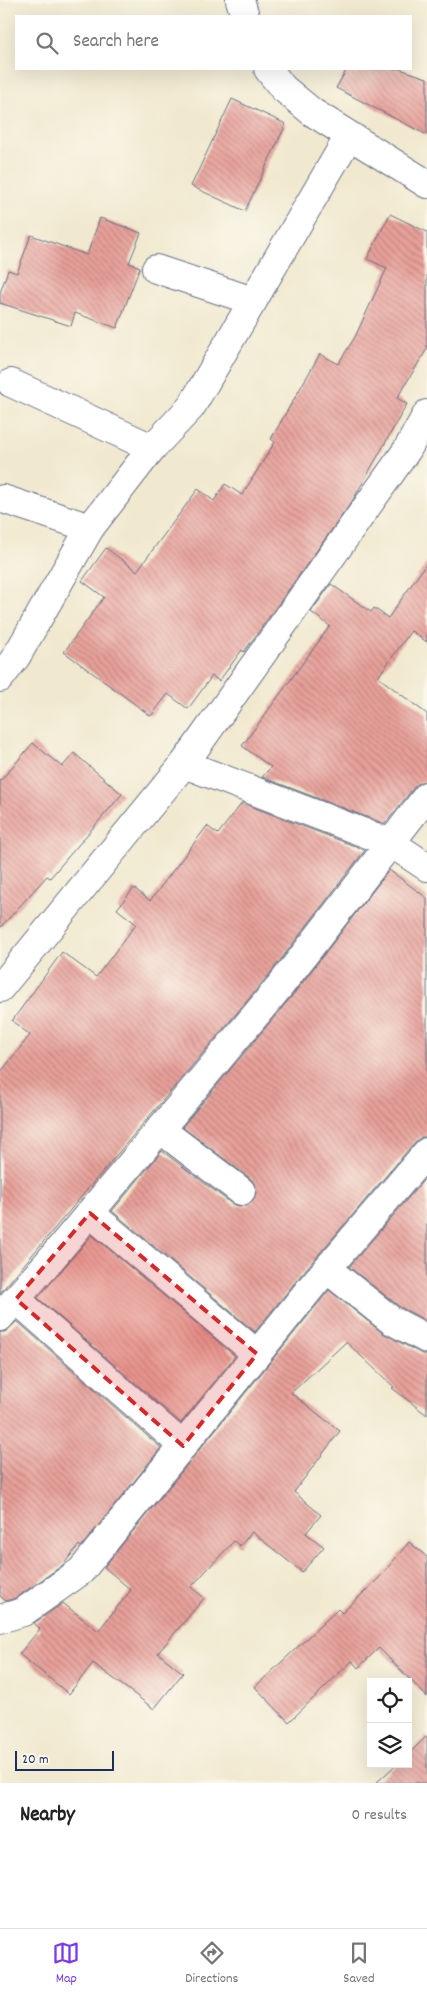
<!DOCTYPE html>
<style>
:root{--surface:#fff;--page:#f2f2f2;--text:#222;--muted:#767676;--line:#e0e0e0;--accent:#7c3aed}
body{margin:0;font-family:Dekko,sans-serif;background:var(--page);color:var(--text)}
.controls{position:absolute;right:15px;bottom:15px;display:grid;overflow:hidden;border-radius:0px;box-shadow:0 5px 20px #0002}
.controls button{width:45px;height:45px;display:grid;place-items:center;padding:0;border:0;border-bottom:1px solid var(--line);background:var(--surface);color:var(--text);font:25px sans-serif}
.scale{position:absolute;left:15px;bottom:12px;width:99px;box-sizing:border-box;padding-left:5px;border:2px solid #1b2f5e;border-top:0;font-size:14px;line-height:18px;white-space:nowrap;color:#1b2f5e;-webkit-text-stroke:4px #fbf7ec;paint-order:stroke}
.list{margin:0;padding:0;list-style:none}
h2{display:flex;justify-content:space-between;align-items:center;height:65px;margin:0;padding:0 20px;font-size:21px}
h2 small{font-size:16px;font-weight:400;color:var(--muted)}
.icon{flex:none;width:28px;height:28px;fill:none;stroke:currentColor;stroke-width:2;stroke-linecap:round;stroke-linejoin:round}
.map{position:relative;flex:none;width:427px;height:1783px;overflow:hidden}
.search{position:absolute;background:var(--surface);box-shadow:0 5px 20px #0002;left:15px;right:15px;top:15px;height:55px;display:flex;align-items:center;gap:12px;box-sizing:border-box;padding:0 18px;border-radius:0px;color:var(--muted);font-size:19px}
.sheet{height:145px;background:var(--surface)}
nav{display:flex;justify-content:space-around;align-items:center;box-sizing:border-box;height:70px;border-top:1px solid var(--line);background:var(--surface);font-size:14px;color:var(--muted)}
nav a{display:grid;justify-items:center;gap:2px}
nav .on{color:var(--accent)}
.map>svg:first-child{display:block}
.building{fill:url(#building-back-hatch)}
.lines{fill:none;stroke-linecap:round;stroke-linejoin:round}
.minor-casing{stroke:#667086;stroke-width:30}
.tertiary-casing{stroke:#667086;stroke-width:30}
.minor{stroke:#fff;stroke-width:28}
.tertiary{stroke:#fff;stroke-width:28}
.marked{fill:#d62828;fill-opacity:0.2;stroke:#d62828;stroke-width:4;stroke-dasharray:10 6;stroke-linejoin:round}
</style>
<div class="map">
<svg width="427" height="1783" viewBox="0 0 427 1783">
<defs>
<pattern id="building-back-hatch" width="6" height="6" patternUnits="userSpaceOnUse" patternTransform="scale(1.25)"><rect width="6" height="6" fill="#e8a099"/><path d="M-1 5l2 2M0 0l6 6M5-1l2 2" fill="none" stroke="#bb8380"/></pattern>
</defs>
<rect width="100%" height="100%" fill="#fbf7ec"/>
<filter id="ink" filterUnits="userSpaceOnUse"><feTurbulence type="fractalNoise" baseFrequency=".02" numOctaves="2"/><feDisplacementMap in="SourceGraphic" scale="10" xChannelSelector="R" yChannelSelector="G"/><feConvolveMatrix kernelMatrix="1 2 1 2 8 2 1 2 1" color-interpolation-filters="sRGB"/></filter>
<filter id="wash" filterUnits="userSpaceOnUse"><feTurbulence type="fractalNoise" baseFrequency=".0096" numOctaves="4" result="noise"/><feDisplacementMap in="SourceGraphic" scale="20" xChannelSelector="R" yChannelSelector="G"/><feGaussianBlur stdDeviation="1.12" result="paint"/><feColorMatrix in="noise" values="0 0 0 0 0 0 0 0 0 0 0 0 0 0 0 0 0 1.4 0 .05"/><feComposite in="paint" operator="in"/></filter>
<g filter="url(#wash)">
<rect width="100%" height="100%" fill="#f1e9cf"/>
<g id="blocks">
<!-- building -->
<g class="building">
<polygon points="347,69 400,69 427,78 427,135 336,88"/>
<polygon points="232,99 286,124 245,211 191,186"/>
<polygon points="390,214 427,232 427,349 397,398 407,404 353,500 244,652 242,650 219,681 212,676 188,709 168,694 151,716 64,652 104,597 82,581 106,548 137,571 198,489 214,501 225,484 242,495 275,442 271,439 320,354 338,364 355,337 387,268 367,259"/>
<polygon points="100,218 141,233 129,263 140,267 117,328 75,313 71,326 0,303 0,293 8,270 17,273 31,235 87,255"/>
<polygon points="427,563 427,642 411,631 378,677 427,714 427,781 421,782 415,786 385,824 262,777 271,767 242,746 330,626 311,612 331,584 371,612 374,608 388,618"/>
<polygon points="33,743 62,767 74,753 122,794 50,878 47,876 0,928 0,781"/>
<polygon points="242,803 365,850 268,976 0,1293 0,1073 30,1035 12,1021 62,952 96,977 136,924 117,909 134,888 150,901 207,826 218,834"/>
<polygon points="389,870 427,898 427,1137 421,1137 415,1142 301,1275 255,1332 112,1211 162,1151 232,1204 238,1206 247,1206 253,1201 256,1193 255,1185 251,1179 182,1127 292,996"/>
<polygon points="427,1176 427,1321 400,1307 349,1267"/>
<polygon points="92,1235 235,1356 181,1423 38,1298"/>
<polygon points="329,1290 381,1332 420,1353 427,1355 427,1415 392,1388 394,1387 346,1342 291,1393 340,1431 294,1492 321,1515 306,1533 324,1547 302,1572 252,1532 240,1546 234,1541 191,1587 204,1598 158,1653 183,1673 154,1709 93,1663 69,1694 19,1654 40,1629 34,1623 63,1603 98,1631 131,1590 104,1567"/>
<polygon points="17,1321 161,1448 81,1547 79,1545 63,1565 16,1598 6,1601 0,1596 0,1332 5,1332"/>
<polygon points="409,1542 427,1557 427,1697 379,1648 358,1668 352,1661 289,1722 255,1687 338,1609 342,1613 378,1579"/>
<polygon points="427,1736 427,1783 376,1783 397,1764 408,1764 408,1754"/>
</g>
</g>
</g>
<g filter="url(#ink)">
<use href="#blocks" fill-opacity="0" stroke="#667086" stroke-width="1"/>
<g class="lines">
<!-- minor casing -->
<g class="minor-casing">
<g id="minor">
<polyline points="240,0 245,16"/>
<polyline points="268,69 283,88 312,112 427,184"/>
<polyline points="156,269 253,301"/>
<polyline points="11,383 152,448"/>
<polyline points="3,499 90,528"/>
<polyline points="0,678 16,657 90,528 152,448 191,407 349,136"/>
<polyline points="184,764 391,843 427,867"/>
<polyline points="160,1129 241,1191"/>
<polyline points="90,1213 257,1354"/>
<polyline points="327,1269 391,1320 427,1339"/>
<polyline points="16,1299 183,1446"/>
<polyline points="0,1317 51,1259 280,986 427,796"/>
<polyline points="0,1619 23,1612 81,1571 313,1285 427,1152"/>
</g>
</g>
<!-- tertiary casing -->
<g class="tertiary-casing">
<polyline id="tertiary" points="0,988 184,764 407,450 427,414"/>
</g>
<!-- minor -->
<use href="#minor" class="minor"/>
<!-- tertiary -->
<use href="#tertiary" class="tertiary"/>
</g>
</g>
<!-- marked area -->
<path class="marked" d="M90,1213L257,1354L183,1446L16,1299Z"/>
</svg>
<div class="controls">
<button><svg class="icon" aria-label="locate" viewBox="0 0 24 24"><circle cx="12" cy="12" r="6"/><path d="M12 2v4M12 18v4M2 12h4M18 12h4"/></svg></button>
<button><svg class="icon" aria-label="layers" viewBox="0 0 24 24"><path d="M12 4l9 5-9 5-9-5zM3 14l9 5 9-5"/></svg></button>
</div>
<div class="scale">20 m</div>
<div class="search"><svg class="icon" aria-label="search" viewBox="0 0 24 24"><circle cx="10" cy="10" r="6"/><path d="M15 15l6 6"/></svg>Search here</div>
</div>
<section class="sheet">
<h2>Nearby<small>0 results</small></h2>
<ul class="list">
</ul>
</section>
<nav>
<a class="on"><svg class="icon" aria-label="map" viewBox="0 0 24 24"><path d="M3 6l6-2 6 2 6-2v14l-6 2-6-2-6 2zM9 4v14M15 6v14"/></svg>Map</a>
<a><svg class="icon" aria-label="directions" viewBox="0 0 24 24"><path d="M12 3l9 9-9 9-9-9zM9 14v-3h6M13 9l2 2-2 2"/></svg>Directions</a>
<a><svg class="icon" aria-label="saved" viewBox="0 0 24 24"><path d="M7 4h10v16l-5-4-5 4z"/></svg>Saved</a>
</nav>
